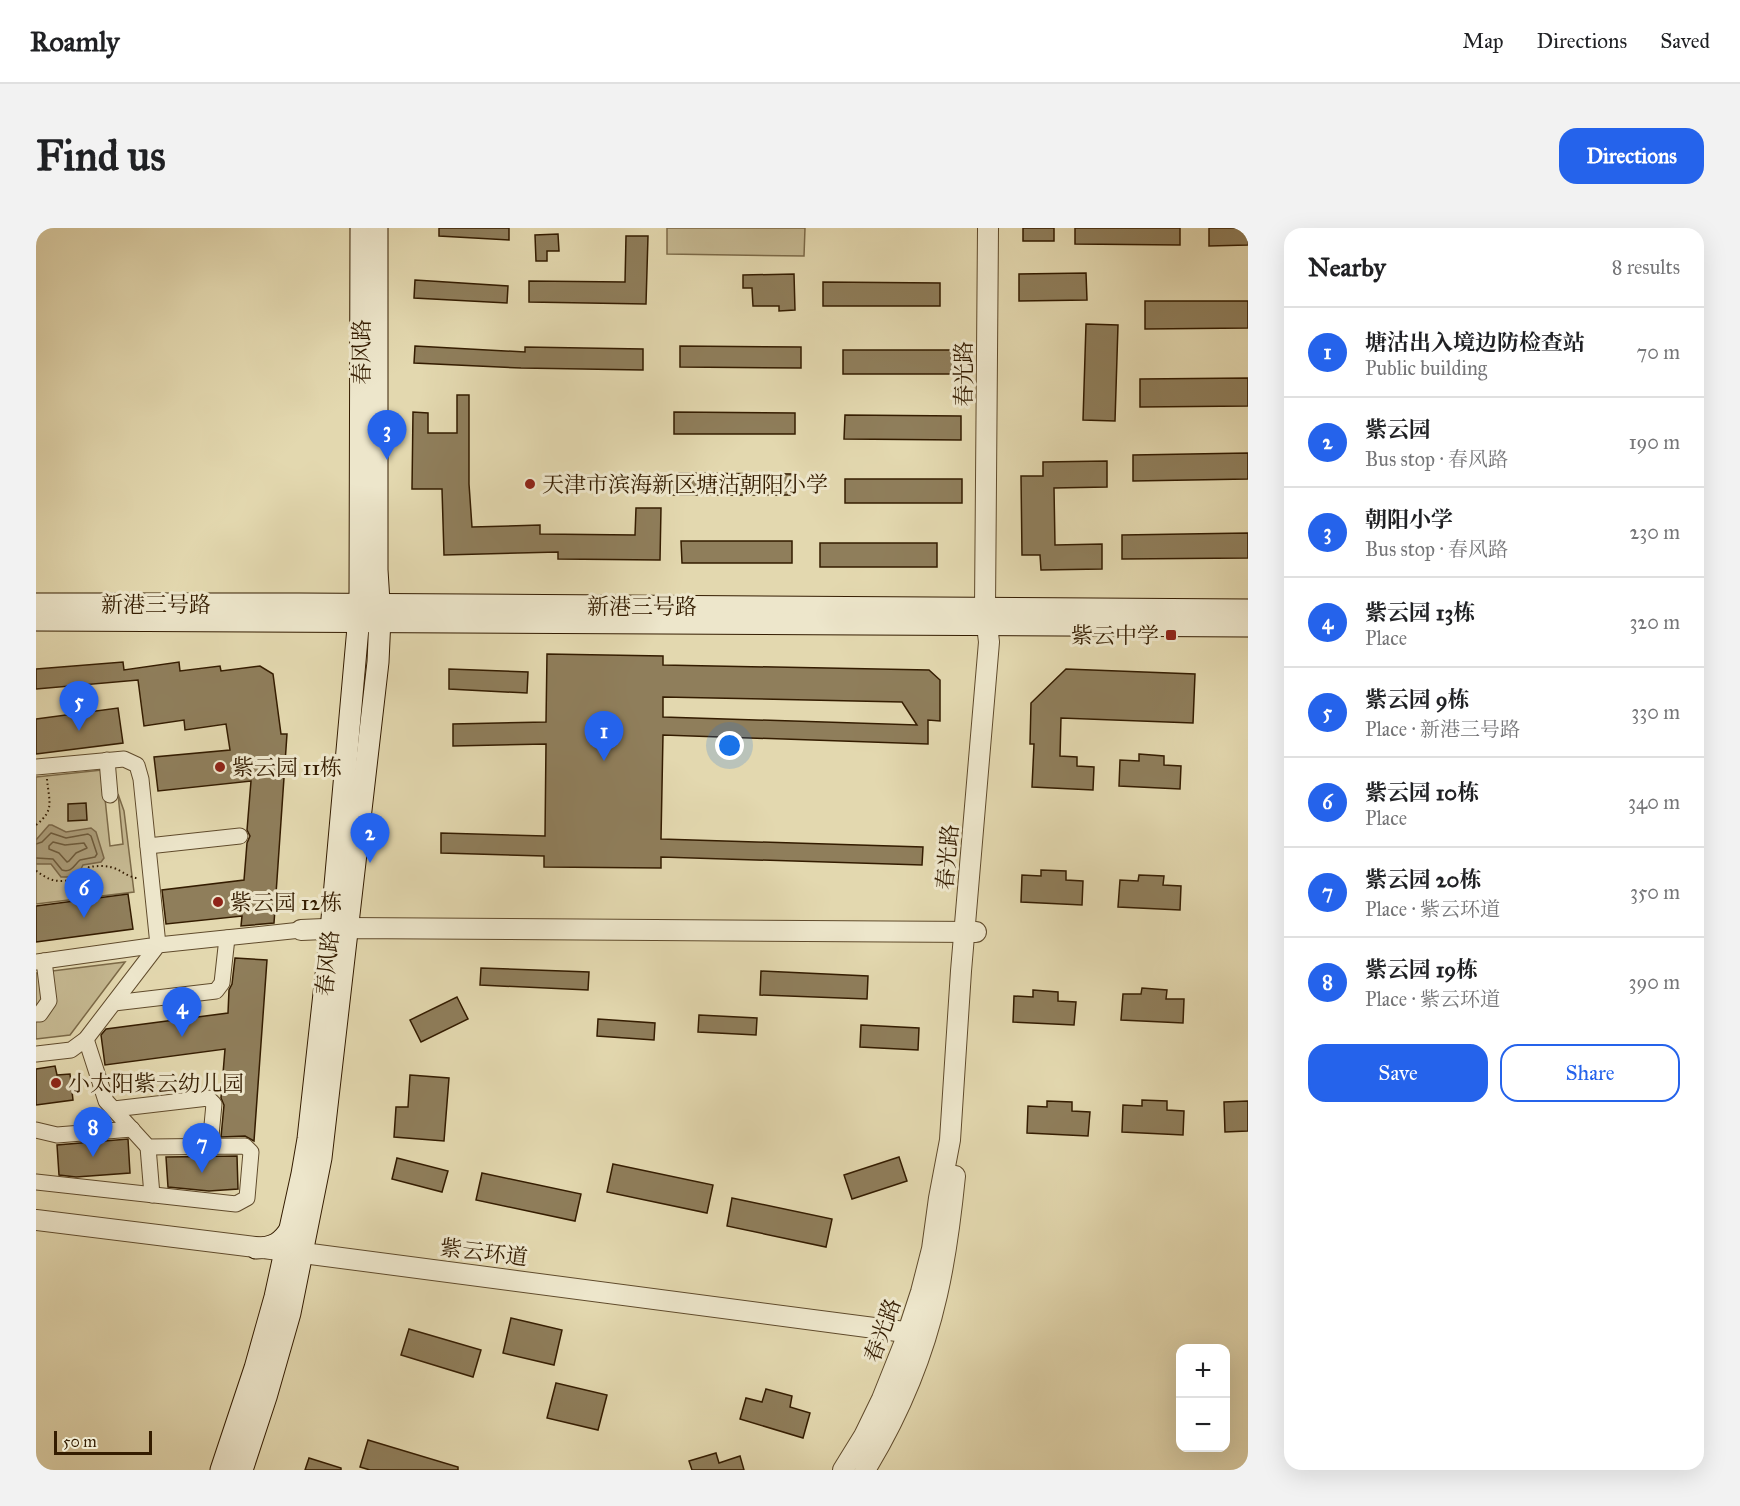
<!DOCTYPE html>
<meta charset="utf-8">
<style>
:root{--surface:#fff;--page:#f2f2f2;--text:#202124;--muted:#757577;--line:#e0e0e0;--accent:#2563eb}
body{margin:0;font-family:"IM FELL Great Primer","Noto Serif SC",serif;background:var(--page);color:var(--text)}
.controls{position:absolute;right:18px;bottom:18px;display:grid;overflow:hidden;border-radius:12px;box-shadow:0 6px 24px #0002}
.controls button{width:54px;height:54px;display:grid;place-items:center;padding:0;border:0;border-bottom:2px solid var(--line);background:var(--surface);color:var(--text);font:30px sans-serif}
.scale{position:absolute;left:18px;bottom:15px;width:98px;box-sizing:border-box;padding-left:6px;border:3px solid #341c00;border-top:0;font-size:16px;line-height:21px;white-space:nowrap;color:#341c00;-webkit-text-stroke:4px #ede6cb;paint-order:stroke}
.you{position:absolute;left:694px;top:518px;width:21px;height:21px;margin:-15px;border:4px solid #fff;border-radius:50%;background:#1a73e8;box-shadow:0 0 0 9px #1a73e833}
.badge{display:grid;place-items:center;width:39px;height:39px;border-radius:50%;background:var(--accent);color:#fff;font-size:20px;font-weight:700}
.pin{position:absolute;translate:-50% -50px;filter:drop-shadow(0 2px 3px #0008)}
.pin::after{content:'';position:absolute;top:32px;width:21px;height:18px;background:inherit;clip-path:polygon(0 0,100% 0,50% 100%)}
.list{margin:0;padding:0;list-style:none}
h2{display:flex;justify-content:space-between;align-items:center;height:78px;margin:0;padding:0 24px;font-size:26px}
h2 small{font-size:20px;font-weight:400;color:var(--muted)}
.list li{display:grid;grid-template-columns:39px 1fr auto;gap:18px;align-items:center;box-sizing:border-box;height:90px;padding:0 24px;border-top:2px solid var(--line)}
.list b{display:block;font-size:22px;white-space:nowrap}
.list p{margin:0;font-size:20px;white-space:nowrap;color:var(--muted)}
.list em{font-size:20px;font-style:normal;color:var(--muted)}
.actions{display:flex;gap:12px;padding:18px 24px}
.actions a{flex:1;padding:14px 0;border:2px solid var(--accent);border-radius:18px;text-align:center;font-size:21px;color:var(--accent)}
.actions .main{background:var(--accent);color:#fff}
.map{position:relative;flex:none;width:1212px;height:1242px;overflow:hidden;border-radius:18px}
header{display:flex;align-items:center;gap:36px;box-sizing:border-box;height:84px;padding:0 30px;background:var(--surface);border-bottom:2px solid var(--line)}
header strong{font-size:28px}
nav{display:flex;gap:33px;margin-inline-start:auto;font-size:21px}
.intro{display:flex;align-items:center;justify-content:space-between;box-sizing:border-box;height:144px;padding:0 36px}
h1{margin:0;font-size:42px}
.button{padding:15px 27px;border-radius:18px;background:var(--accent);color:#fff;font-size:21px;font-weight:700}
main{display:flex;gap:36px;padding:0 36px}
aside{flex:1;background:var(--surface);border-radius:18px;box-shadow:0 6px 24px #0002}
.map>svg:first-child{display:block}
.green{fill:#c5b891;stroke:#7c6a48;stroke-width:1.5}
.water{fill:#a89874;stroke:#7a6646;stroke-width:1.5}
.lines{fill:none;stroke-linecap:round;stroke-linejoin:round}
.shore{stroke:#6e5a3a;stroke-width:1.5}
.building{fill:#8f7e5b;stroke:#341c00;stroke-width:1.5;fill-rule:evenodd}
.minor-casing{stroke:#604b2c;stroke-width:17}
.tertiary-casing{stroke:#604b2c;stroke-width:22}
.secondary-casing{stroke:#341c00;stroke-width:23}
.path{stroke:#341c00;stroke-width:2;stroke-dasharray:1.5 3;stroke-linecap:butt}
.minor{stroke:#ede6cb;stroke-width:15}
.tertiary{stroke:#ede6cb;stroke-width:20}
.secondary{stroke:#ede6cb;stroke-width:21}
.poi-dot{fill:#8f2418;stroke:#ede6cb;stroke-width:2}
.labels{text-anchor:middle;stroke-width:6;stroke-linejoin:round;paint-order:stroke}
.street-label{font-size:22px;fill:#341c00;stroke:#ede6cb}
.poi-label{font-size:22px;fill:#341c00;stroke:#ede6cb;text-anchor:start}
</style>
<header>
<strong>Roamly</strong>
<nav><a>Map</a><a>Directions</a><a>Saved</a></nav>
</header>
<div class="intro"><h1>Find us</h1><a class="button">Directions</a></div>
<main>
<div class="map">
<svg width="1212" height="1242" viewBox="0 0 1212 1242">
<rect width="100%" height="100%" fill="#e3d8af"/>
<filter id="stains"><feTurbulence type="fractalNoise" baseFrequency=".00333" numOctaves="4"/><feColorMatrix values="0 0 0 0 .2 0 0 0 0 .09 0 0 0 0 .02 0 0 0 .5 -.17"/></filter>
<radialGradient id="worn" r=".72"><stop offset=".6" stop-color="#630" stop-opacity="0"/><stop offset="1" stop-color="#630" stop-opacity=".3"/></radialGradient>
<!-- green -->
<g class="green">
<polygon points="631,0 769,0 768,28 631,26"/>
<polygon points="66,542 74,618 87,616 82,566 88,583 98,664 0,676 0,549"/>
<polygon points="89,734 34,807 0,811 0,745"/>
</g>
<!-- water -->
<polygon class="water" points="13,597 16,597 30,604 55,600 60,604 68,630 65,634 47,637 44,643 33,649 25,649 15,636 0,636 0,612"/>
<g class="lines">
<!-- shore -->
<g class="shore">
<polygon points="17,614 29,617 48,615 51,620 40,625 33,633 31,634 23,625 13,621 13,618"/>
<path d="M0,616L6,614L15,605L30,610L52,606L55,608L61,626L59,629L44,632C38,637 36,645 26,642L17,631L0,630"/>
</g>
</g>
<!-- building -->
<g class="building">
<polygon points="403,0 473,0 473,12 403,8"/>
<rect x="987" y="0" width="31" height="13"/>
<polygon points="1039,0 1144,0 1144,17 1039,16"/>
<polygon points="1173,0 1212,0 1212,17 1173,18"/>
<polygon points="522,6 523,23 511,23 511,33 500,33 499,7"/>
<polygon points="590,8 612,8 610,76 493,74 493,53 589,54"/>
<polygon points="1050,45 1051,72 983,73 983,46"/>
<polygon points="758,46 759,82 743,83 743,78 717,78 716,60 707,60 707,47"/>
<polygon points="379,52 472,58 471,75 378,70"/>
<polygon points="787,54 904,55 904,78 787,78"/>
<polygon points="1109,73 1212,73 1212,100 1109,101"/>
<polygon points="1050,96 1082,97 1079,193 1047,192"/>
<polygon points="379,118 489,124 489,119 607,121 607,142 485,140 378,135"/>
<polygon points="644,118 765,119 765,140 644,139"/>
<rect x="807" y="122" width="117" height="24"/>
<polygon points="1212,150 1212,178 1104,179 1104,151"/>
<polygon points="421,167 433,167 433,256 436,299 504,297 504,306 599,307 600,280 625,280 624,332 522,331 522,324 408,327 406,261 376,261 377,184 392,185 392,205 421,205"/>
<polygon points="638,184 759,185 759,206 638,206"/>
<polygon points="809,187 925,188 925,212 808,211"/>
<polygon points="1212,225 1212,251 1097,253 1097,227"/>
<polygon points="1071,233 1071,259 1018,260 1019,317 1066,316 1066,341 1005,342 1004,327 986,327 985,248 1007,248 1007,234"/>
<polygon points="637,245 758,246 758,267 637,267"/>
<rect x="809" y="251" width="117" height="24"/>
<polygon points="1212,305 1212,330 1086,331 1086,307"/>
<polygon points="645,313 756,313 756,335 646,335"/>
<rect x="784" y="315" width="117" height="24"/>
<path d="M511,426L627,428V437L893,442L904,452V493L892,492V516L627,507L625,611L887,619L886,637L625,629V640L508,639V628L405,625V605L509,608L510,516L417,518V496L510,494ZM627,469L866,474L881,497L627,489Z"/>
<polygon points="87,434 88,442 143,434 144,443 184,438 185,443 224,438 237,446 245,506 251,506 238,695 205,698 206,688 130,696 126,662 208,652 211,615 214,608 211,602 215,553 122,563 118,529 194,522 190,496 149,502 148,492 108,498 102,452 0,461 0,441"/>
<polygon points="413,441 492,444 491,465 413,461"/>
<polygon points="1030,441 1159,446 1157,495 1025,490 1024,528 1041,529 1041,538 1058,539 1057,562 996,559 998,516 994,516 995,475"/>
<polygon points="82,480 87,515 0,526 0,491"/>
<polygon points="1103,526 1128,528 1128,537 1145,538 1144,561 1083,558 1084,532 1103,533"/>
<polygon points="50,575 51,592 32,593 32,576"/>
<polygon points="1005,642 1030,643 1030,652 1047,653 1046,677 985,674 986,647 1005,648"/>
<polygon points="1103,647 1128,648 1127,657 1145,658 1144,682 1082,679 1084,652 1102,653"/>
<polygon points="92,666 97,701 0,714 0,678"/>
<polygon points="199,730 231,732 218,913 209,908 185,909 188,877 185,870 189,821 69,837 65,807 70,801 192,785 193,762 196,756"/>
<polygon points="445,740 553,744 552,762 444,757"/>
<polygon points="725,743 832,748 831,771 724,767"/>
<polygon points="1106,760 1131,762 1130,771 1148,771 1147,795 1085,792 1087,766 1105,766"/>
<polygon points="997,762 1022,764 1022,773 1040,774 1038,797 977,794 978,768 997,769"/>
<polygon points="421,769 432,791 385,814 374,792"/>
<polygon points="663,787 721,790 720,807 662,804"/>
<polygon points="562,791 619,795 618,812 561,808"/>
<polygon points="825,797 883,800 882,822 824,819"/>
<polygon points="19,838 21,847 34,846 37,872 0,877 0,841"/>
<polygon points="374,847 413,850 408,913 358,909 360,879 372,879"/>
<polygon points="1106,872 1131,873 1131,882 1148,883 1147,907 1086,904 1087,877 1106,878"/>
<polygon points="1011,873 1036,874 1036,883 1054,884 1052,908 991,905 992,878 1011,879"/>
<polygon points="1212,873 1212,903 1189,904 1188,874"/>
<polygon points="92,911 94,945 40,949 23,947 21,917"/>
<polygon points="201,928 202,961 173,963 132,959 130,929"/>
<polygon points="863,929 871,953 816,971 808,947"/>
<polygon points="361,930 412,943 406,964 356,951"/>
<polygon points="577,936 677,957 671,985 571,964"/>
<polygon points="446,945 545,966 539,993 440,972"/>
<polygon points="696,970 796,991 790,1019 691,998"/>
<polygon points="475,1090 526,1102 518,1137 467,1125"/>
<polygon points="373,1101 445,1122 437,1149 365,1127"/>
<polygon points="520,1155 571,1167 562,1202 511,1190"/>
<polygon points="730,1161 756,1168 754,1179 774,1185 767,1210 704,1191 710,1170 726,1174"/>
<polygon points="332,1212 422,1239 422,1242 334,1242 324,1239"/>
<polygon points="680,1225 683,1235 704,1228 708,1242 656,1242 653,1233"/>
<polygon points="273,1230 305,1240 305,1242 269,1242"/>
</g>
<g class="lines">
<!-- minor casing -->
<g class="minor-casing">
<g id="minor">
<polyline points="71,532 74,567"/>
<polyline points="0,539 88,531 101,537 105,551 122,717 0,734"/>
<polyline points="112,618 204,608"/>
<polyline points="78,775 180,763 186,755 191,710"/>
<polyline points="0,786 4,786 13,773 8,733"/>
<polyline points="0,826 35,822 50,811 122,717 265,702"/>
<polyline points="78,881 172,870 178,876 174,918"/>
<polyline points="0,902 21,907 96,901"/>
<polyline points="112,919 116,967"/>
<polyline points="0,954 200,976 211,970 215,924 209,918 112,919 70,873 50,811"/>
</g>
</g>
<!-- tertiary casing -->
<g class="tertiary-casing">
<g id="tertiary">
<polyline points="265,702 311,700 940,704"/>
<polyline points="0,992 267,1025 884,1106"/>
<polyline points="807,1242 828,1208 846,1171 868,1116 885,1064 896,1021 903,970 914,912 925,743 953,414 949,380 952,0"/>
<path d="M829,1242C862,1188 887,1129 901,1067C910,1028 915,988 919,948"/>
</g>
</g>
<!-- secondary casing -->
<g class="secondary-casing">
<g id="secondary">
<polyline points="0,376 263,376 1212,382"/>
<polyline points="0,392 1212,398"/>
<path d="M220,1020C237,1020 246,1015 255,1000"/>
<polyline points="185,1242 219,1140 239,1069 266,946 272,911 295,702 324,377 325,0"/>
<polyline points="206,1242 230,1169 254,1085 285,930 342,434 344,390 341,342 341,0"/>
</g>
</g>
<!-- path -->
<g class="path">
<path d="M0,597C19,582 13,574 11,551"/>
<path d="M0,643C3,644 5,647 8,648C23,658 42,652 53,639C61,638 69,637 78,640C86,643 92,649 101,650"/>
</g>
<!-- minor -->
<use href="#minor" class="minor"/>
<!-- tertiary -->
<use href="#tertiary" class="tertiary"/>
<!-- secondary -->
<use href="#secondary" class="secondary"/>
</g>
<!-- markers -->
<g class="poi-dot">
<circle cx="494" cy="256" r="6"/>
<rect x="1129" y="401" width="12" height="12" rx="3"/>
<circle cx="184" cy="539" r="6"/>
<circle cx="182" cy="674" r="6"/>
<circle cx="20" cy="855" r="6"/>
</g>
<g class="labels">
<!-- street labels -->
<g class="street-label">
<text transform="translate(325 124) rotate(-90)" y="8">春风路</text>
<text transform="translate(927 146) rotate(-90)" y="8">春光路</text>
<text x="120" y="384">新港三号路</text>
<text x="606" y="386">新港三号路</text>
<text transform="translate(911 629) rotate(-85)" y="8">春光路</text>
<text transform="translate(291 735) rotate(-84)" y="8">春风路</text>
<text transform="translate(448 1024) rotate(7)" y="8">紫云环道</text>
<text transform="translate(846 1102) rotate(-70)" y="8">春光路</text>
</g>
<!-- poi labels -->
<g class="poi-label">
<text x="506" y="264">天津市滨海新区塘沽朝阳小学</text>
<text x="1123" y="415" text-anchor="end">紫云中学</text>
<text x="196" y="547">紫云园 11栋</text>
<text x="194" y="682">紫云园 12栋</text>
<text x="32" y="863">小太阳紫云幼儿园</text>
</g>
</g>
<rect width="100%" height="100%" filter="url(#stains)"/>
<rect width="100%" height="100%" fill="url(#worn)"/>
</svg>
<div class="controls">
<button>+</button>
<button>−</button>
</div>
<div class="scale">50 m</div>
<div class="you"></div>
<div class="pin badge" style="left:568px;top:533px">1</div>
<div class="pin badge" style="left:334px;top:635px">2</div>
<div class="pin badge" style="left:351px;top:232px">3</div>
<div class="pin badge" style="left:146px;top:809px">4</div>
<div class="pin badge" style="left:43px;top:503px">5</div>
<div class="pin badge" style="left:48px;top:690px">6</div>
<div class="pin badge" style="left:166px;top:945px">7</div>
<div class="pin badge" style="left:57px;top:929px">8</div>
</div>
<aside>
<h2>Nearby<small>8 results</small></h2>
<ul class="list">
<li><span class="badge">1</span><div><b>塘沽出入境边防检查站</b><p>Public building</p></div><em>70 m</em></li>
<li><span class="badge">2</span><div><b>紫云园</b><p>Bus stop · 春风路</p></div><em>190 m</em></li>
<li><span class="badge">3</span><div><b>朝阳小学</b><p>Bus stop · 春风路</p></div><em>230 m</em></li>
<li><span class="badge">4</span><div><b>紫云园 13栋</b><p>Place</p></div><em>320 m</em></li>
<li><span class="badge">5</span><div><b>紫云园 9栋</b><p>Place · 新港三号路</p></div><em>330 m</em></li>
<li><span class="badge">6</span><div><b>紫云园 10栋</b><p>Place</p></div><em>340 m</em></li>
<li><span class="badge">7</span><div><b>紫云园 20栋</b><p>Place · 紫云环道</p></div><em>350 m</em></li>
<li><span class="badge">8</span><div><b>紫云园 19栋</b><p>Place · 紫云环道</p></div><em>390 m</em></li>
</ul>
<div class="actions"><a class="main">Save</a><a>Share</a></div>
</aside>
</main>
